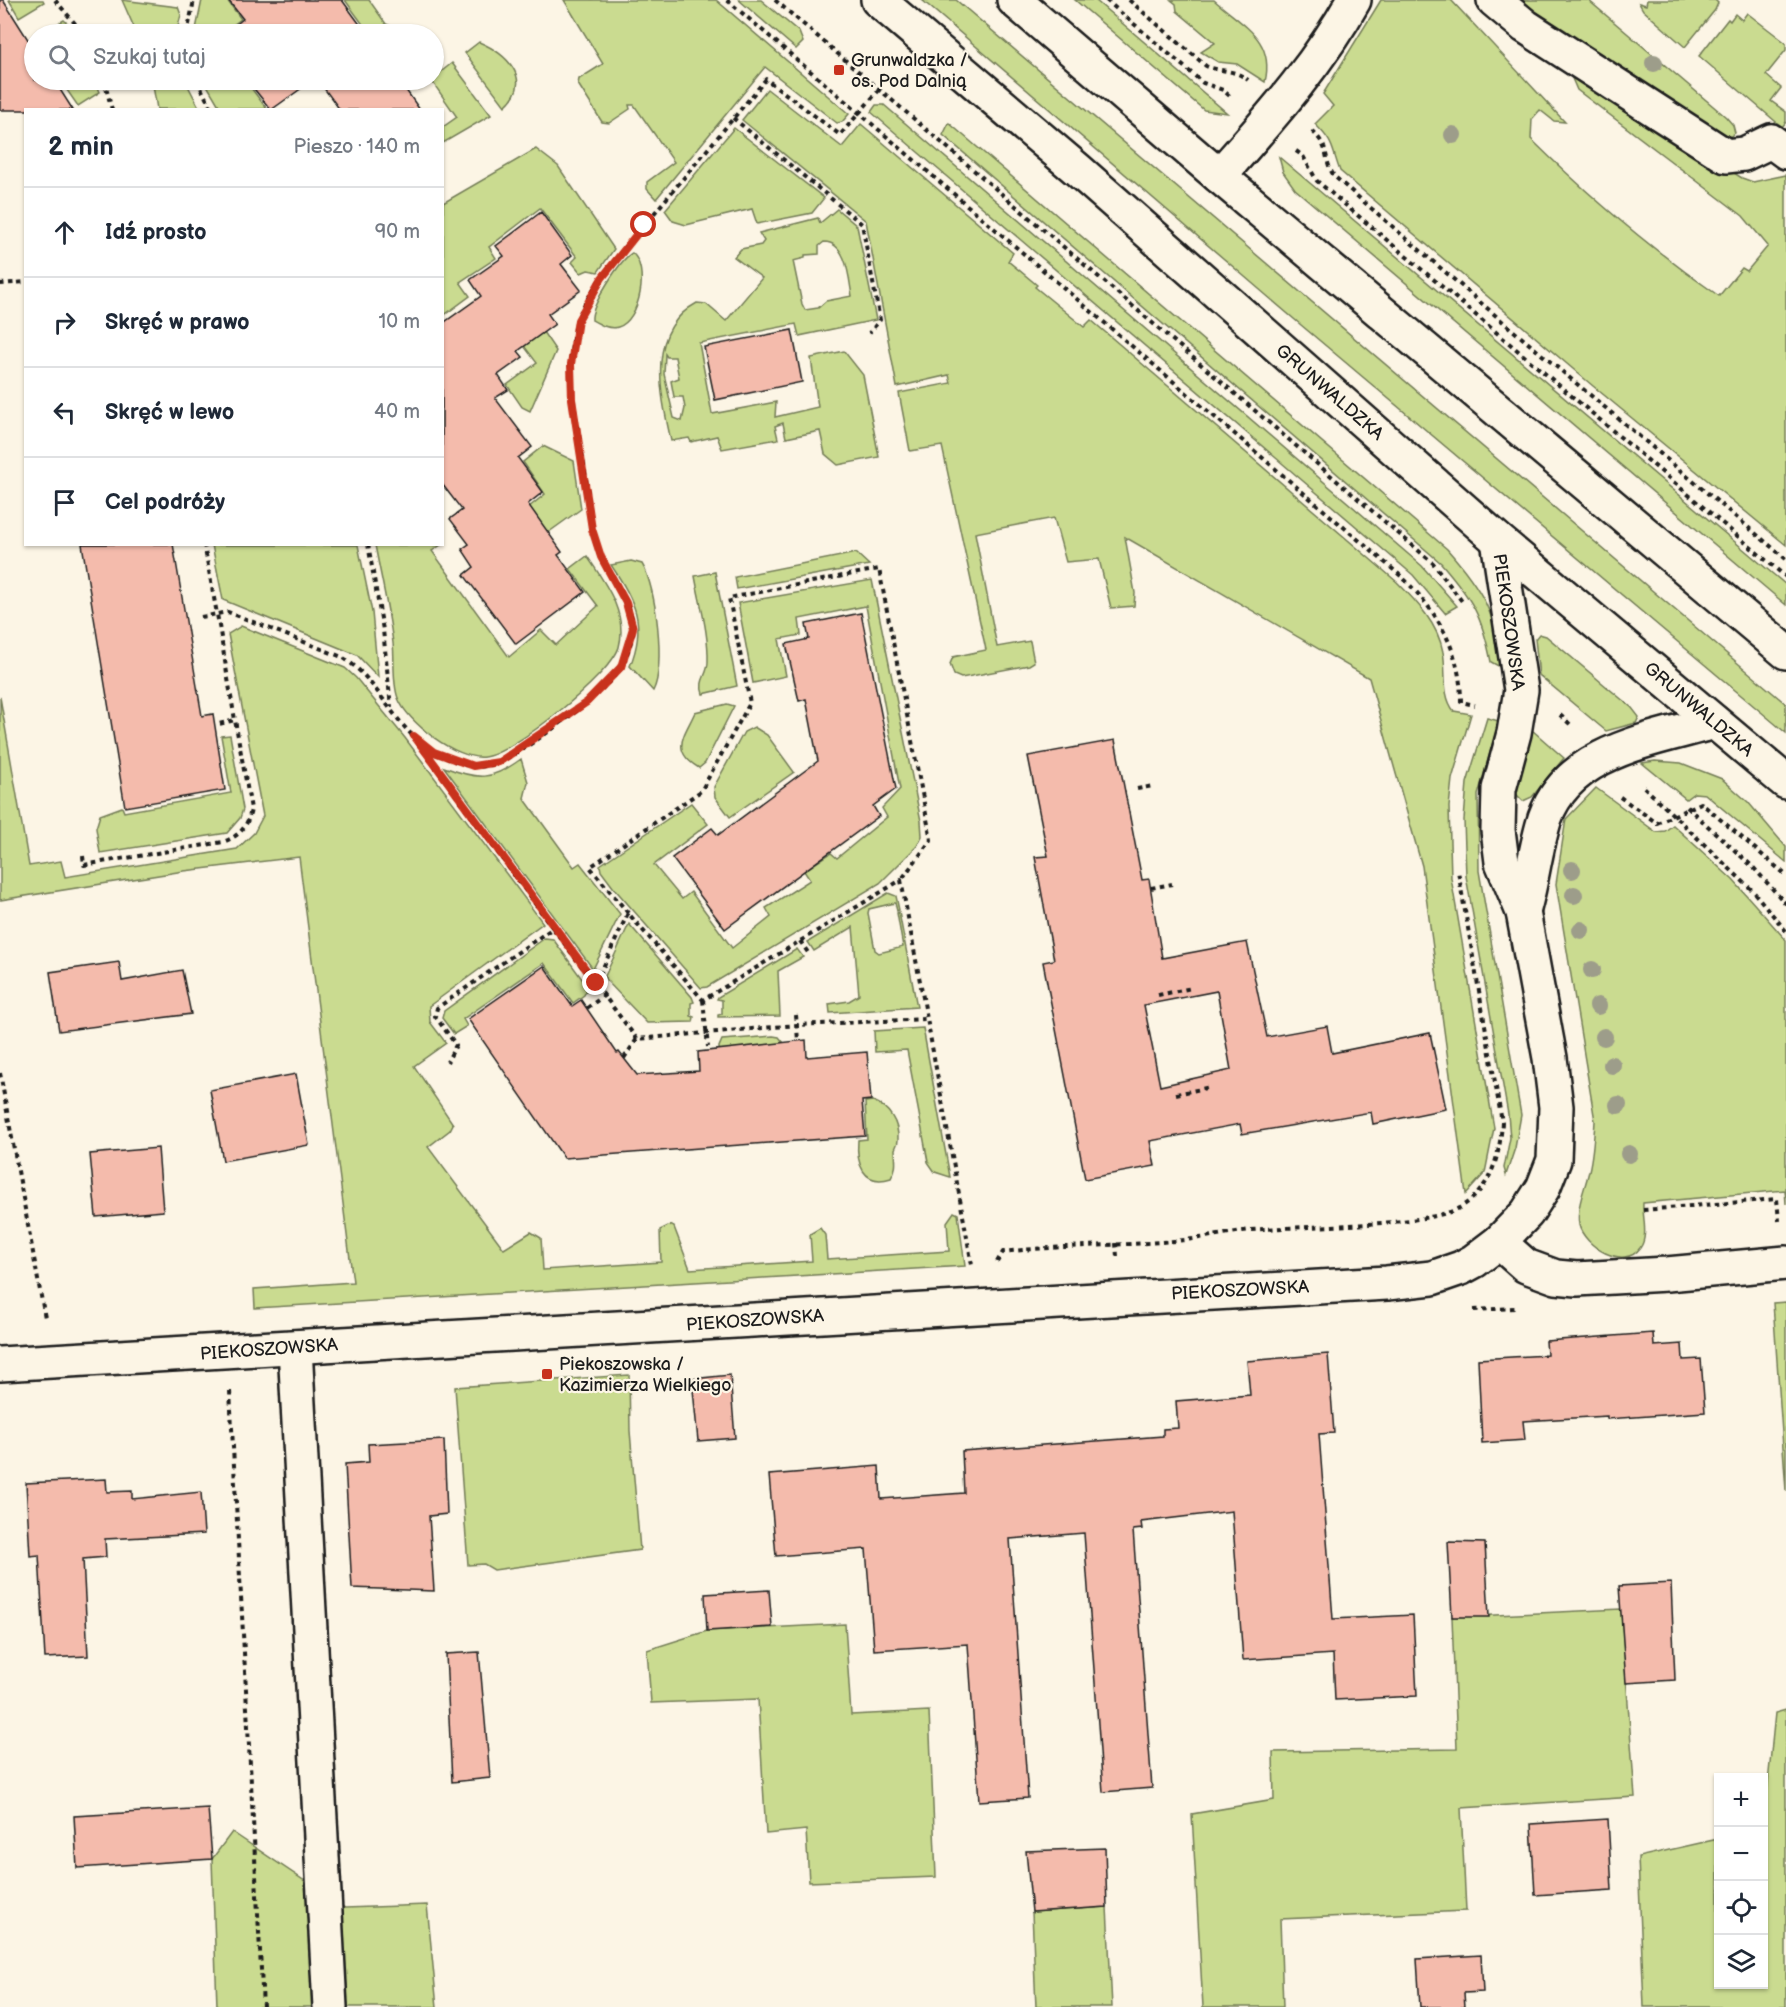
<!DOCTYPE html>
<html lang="pl">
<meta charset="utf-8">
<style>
:root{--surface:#fff;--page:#f2f2f3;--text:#1f2937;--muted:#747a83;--line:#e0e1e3}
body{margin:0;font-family:"Balsamiq Sans",sans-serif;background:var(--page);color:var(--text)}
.controls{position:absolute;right:18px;bottom:18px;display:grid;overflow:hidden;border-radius:0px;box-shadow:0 2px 4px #0004}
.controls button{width:54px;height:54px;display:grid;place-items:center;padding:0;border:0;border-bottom:2px solid var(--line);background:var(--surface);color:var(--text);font:30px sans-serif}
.stop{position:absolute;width:18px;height:18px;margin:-14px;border:4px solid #c8321e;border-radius:50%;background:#fff}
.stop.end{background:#c8321e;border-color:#fff;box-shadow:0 2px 6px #0008}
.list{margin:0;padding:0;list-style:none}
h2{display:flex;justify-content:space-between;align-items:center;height:78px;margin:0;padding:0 24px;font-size:26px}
h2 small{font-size:20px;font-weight:400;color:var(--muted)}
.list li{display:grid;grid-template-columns:39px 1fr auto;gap:18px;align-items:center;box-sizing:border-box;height:90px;padding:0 24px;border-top:2px solid var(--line)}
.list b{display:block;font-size:22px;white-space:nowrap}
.list em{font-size:20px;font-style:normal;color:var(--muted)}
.icon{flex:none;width:33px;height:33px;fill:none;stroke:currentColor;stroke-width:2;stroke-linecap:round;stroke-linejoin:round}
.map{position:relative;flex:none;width:1786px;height:2007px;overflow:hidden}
.search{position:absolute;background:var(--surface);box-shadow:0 2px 4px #0004;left:24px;top:24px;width:420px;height:66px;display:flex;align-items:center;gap:15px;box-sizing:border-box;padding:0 21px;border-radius:33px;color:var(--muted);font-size:22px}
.panel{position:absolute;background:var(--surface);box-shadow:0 2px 4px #0004;left:24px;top:108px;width:420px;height:438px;border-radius:0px}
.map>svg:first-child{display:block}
.green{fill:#cadb90;stroke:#737c56;stroke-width:1.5;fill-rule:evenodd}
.building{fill:#f4bbac;stroke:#1c1c1c;stroke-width:1.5;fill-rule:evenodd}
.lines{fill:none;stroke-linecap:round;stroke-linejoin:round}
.minor-casing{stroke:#1c1c1c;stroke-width:38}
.secondary-casing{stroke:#1c1c1c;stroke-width:38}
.path{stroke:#1c1c1c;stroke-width:4;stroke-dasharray:4.5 4.5;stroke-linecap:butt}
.minor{stroke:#fcf5e5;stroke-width:33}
.secondary{stroke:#fcf5e5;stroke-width:33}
.tree{fill:#9d9d8a}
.route{stroke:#c8321e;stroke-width:8}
.poi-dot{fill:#c8321e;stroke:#fcf5e5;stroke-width:2}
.labels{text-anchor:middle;stroke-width:4.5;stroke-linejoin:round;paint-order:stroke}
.poi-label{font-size:18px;fill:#1c1c1c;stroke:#fcf5e5;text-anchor:start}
.street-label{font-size:18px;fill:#1c1c1c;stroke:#fcf5e5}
</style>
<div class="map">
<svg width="1786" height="2007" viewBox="0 0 1786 2007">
<rect width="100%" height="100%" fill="#fcf5e5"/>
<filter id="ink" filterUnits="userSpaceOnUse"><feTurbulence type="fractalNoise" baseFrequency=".0167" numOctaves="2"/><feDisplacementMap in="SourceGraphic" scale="12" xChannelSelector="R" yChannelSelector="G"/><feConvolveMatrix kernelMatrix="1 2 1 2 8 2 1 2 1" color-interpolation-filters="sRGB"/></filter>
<g filter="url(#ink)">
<!-- green -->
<g class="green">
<polygon points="9,0 43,0 44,2 19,17"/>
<polygon points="122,0 178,7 181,15 176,34 137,34"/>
<polygon points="202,0 227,0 241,19 221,34 195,34"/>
<polygon points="345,0 369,0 386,24 410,34 370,34"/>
<polygon points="564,0 716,0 849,114 842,122 837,123 765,67 656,199 647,189 647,182 674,162 634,105 629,105 630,109 609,123 602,122 578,84 579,79 603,64"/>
<polygon points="739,0 761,0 799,32 803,42 796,49"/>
<polygon points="922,0 956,0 1786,704 1786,733 1301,325"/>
<polygon points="1075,0 1095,0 1227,113 1204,110"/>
<path d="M1171,0H1214C1243,26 1275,39 1265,82L1237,64L1218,62L1201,52L1215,43L1177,11L1176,4Z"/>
<path d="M1381,0H1451L1565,122L1554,121L1540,110L1532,119L1531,139C1589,196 1652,250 1719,296L1742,268L1747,271L1768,246L1743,216L1577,90L1571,76L1574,74L1742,178L1753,182L1786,175V545L1593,386L1340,171C1331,147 1335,144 1315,124L1333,106L1323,94Z"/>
<polygon points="1511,0 1588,0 1726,117 1733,125 1735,133 1726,139"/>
<polygon points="1647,0 1715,0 1718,3 1715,10 1685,47 1643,10 1639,3 1646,5"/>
<polygon points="1747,13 1786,43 1786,50 1766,75 1781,88 1771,101 1786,112 1786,122 1782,127 1699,56 1728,19 1730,21 1735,14 1742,20"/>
<polygon points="64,20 79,34 40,34"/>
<path d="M479,42C505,53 535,79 505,106L465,53Z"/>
<polygon points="452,63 491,115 443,143 443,127 457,117 431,80"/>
<polygon points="60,80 95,80 100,92 78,106"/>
<polygon points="152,80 185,80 200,109 157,109"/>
<polygon points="204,80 245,80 267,109 221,109"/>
<path d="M767,89L842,147L861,124L1013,253L1008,261L1037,285L1035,287L1084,327L1091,320L1397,582C1417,602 1438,624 1443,652C1447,671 1441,695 1454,711L1471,714L1452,779L1449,807L1451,878L1494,1128L1485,1173L1466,1194L1422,866L1369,678L1125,537L1135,593L1134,606L1111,608L1099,559L1066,562L1054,518L975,533L997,647L1030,641L1034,662L1029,665L961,678L954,675L950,664L953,657L986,650L942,446L910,451L899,393L951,383L949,375L897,387L866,221L742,120Z"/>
<polygon points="876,105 884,105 1422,566 1457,606 1445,613 1413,575 871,112"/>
<path d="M949,123L1447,549C1484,591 1495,614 1504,669L1491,662C1482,615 1472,599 1441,563L943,135Z"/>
<polygon points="734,128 824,198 812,213 757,224 752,209 686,225 673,221 665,210"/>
<polygon points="536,149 558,166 614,249 598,272 588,270 581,273 572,262 577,257 540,208 489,247 496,258 460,282 470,296 443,316 443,203"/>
<polygon points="1279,157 1786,585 1786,605 1295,189 1283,172"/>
<path d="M837,209L857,226L876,320L799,336L796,324L699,343L712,414L776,402L775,417L818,407L811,358L844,351L863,375L879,457L838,465L825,454L820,431L786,438L783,423L775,426L778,439L722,449L717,436L691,442L689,438L671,441C661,395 645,331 697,303L706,304L726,321L762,278L734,257L741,249L761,245L764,241L759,233L818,218L820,223ZM824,242C847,242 849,279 852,296L826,301L818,308L805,310L802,304L793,261L805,258V255L819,254V246ZM665,354L667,357H675L679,378L671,381L674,397H683L685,408L682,421L674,418L664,374Z"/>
<path d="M632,253C650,267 640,321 618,327C609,330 599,324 592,320C590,307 620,260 632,253Z"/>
<polygon points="543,332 556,351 530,411 522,407 507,385 537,363 518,338"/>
<polygon points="543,446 574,461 581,509 542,537 523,512 545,494 523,462"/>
<polygon points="212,545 358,545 372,612 378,677 357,655 223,600"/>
<path d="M375,545H441L432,551L509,657L541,630L556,645L598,606L570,569L587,556C605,583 628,613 619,647C611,675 511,755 484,757C456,760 407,722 398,698C392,682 395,660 393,643C389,610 381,577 375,545Z"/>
<polygon points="856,553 869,565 737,589 735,577"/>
<path d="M631,561L642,564C656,586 666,667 653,691L630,666C647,625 635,600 611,565Z"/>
<path d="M715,572L737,686L703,694C698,680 708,675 708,662C709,634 700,604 695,576Z"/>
<polygon points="872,580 921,821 922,836 917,846 880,883 707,987 701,988 613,887 601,871 600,865 691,803 708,824 654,865 682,899 691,892 732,948 771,917 766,908 810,880 804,871 831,853 837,858 887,817 882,808 900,789 866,606 799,619 801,635 779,639 786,676 753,683 738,603"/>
<polygon points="241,626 345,668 356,678 405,738 543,923 429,1006 430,1022 446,1043 414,1066 453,1124 450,1130 428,1147 504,1249 531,1232 541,1238 543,1270 661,1262 660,1230 670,1225 674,1227 690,1269 812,1261 810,1234 820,1228 825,1235 827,1259 949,1251 947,1222 954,1212 958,1214 965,1266 255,1308 254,1289 353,1282 299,857 184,871 0,900 0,697 29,866 61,861 65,877 237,849 254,833 263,816 228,634"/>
<polygon points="1539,634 1546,636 1632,708 1639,717 1636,723 1606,731 1539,675 1535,639"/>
<path d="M727,704L734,706L705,763L699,768C669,750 685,735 695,712Z"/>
<polygon points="1487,718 1499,721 1478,795 1479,871 1521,1115 1515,1148 1506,1175 1504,1168 1510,1138 1508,1114 1466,876 1464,820 1467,783"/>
<polygon points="754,727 767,735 794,772 730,817 715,797 714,787 744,732"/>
<polygon points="1532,730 1564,758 1532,797 1523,801 1515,793"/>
<polygon points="230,735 243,809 240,818 227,833 100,853 96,828 100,815 122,807 124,812 231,793 221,736"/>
<path d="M521,759L528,782L524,798L574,867L580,863L620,914L593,969L444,767C478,780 491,781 521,759Z"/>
<polygon points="1655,761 1681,763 1722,779 1748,802 1786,847 1786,862 1705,794 1694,793 1686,799 1642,763"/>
<path d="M1596,788L1656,832L1665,831L1673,825L1733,880L1786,940V1204L1785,1190L1643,1203C1642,1216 1649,1236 1640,1248C1624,1271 1584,1246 1579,1225C1576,1207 1585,1189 1589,1171C1593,1154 1594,1138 1595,1121L1556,884L1566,819Z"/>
<polygon points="888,893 896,896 899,910 897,911 895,903 869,909 868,913 875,950 879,953 903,947 897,913 899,912 917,1007 830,1013 829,1004 849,1001 859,995 853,927 814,951 808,942"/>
<polygon points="629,924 692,997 694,1002 691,1003 691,1016 694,1017 693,1022 647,1023 606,980 605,976"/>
<polygon points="545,938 553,939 588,987 584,995 573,1003 544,963 463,1019 467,1026 454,1034 442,1018 444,1011"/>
<polygon points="797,949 803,957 778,971 780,1016 718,1017 718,1015 722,1014 722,1000 717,999 718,997"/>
<polygon points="923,1028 950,1177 935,1172 928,1162 907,1050 875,1052 874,1031"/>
<polygon points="773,1036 779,1037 784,1043 720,1065 719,1047 722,1040"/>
<path d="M873,1101C889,1107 899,1123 898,1140C898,1144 896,1146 895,1149C895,1161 898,1166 891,1178C863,1187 856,1163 858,1140L867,1139L865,1102Z"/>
<polygon points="1786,1302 1786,1491 1773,1303"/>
<polygon points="629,1375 630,1431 640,1550 494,1570 484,1564 468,1565 455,1387"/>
<polygon points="1621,1609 1635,1797 1461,1808 1466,1911 1280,1919 1283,2007 1203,2007 1192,1814 1274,1800 1273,1752 1457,1749 1452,1617"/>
<polygon points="845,1624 851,1715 929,1711 936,1877 809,1882 806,1830 766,1834 758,1699 651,1703 647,1650 707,1631"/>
<polygon points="1786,1710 1786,2007 1644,2007 1638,1857 1718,1839 1718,1984 1764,1984 1764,1823 1775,1713"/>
<polygon points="232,1832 345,1908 427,1905 437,2007 199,2007 217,2006 212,1859"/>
<polygon points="1107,1907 1112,2007 1036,2007 1032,1912"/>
</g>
<!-- building -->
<g class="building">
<polygon points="0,0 3,0 34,49 34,80 54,80 73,110 0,110"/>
<polygon points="228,0 342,0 367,34 224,34 243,19"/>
<polygon points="247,80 313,80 271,110"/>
<polygon points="318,80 399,80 420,110 340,110"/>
<polygon points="541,212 572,255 561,264 581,290 548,314 555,324 518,351 523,357 498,375 508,390 495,398 532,447 518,458 543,492 528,504 562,552 558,555 585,592 516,644 464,575 474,567 462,549 469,544 450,519 462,510 442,484 442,324 481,296 470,280 504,256 496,246"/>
<polygon points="792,330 802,382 715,400 704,347"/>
<polygon points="82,544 173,544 202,716 213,714 225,790 125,807"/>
<polygon points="861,613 896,789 873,806 879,816 725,929 672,858 712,828 718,835 818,761 806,699 799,701 786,644 809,639 806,624"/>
<path d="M1115,740L1142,880L1149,879L1162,958L1247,942L1267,1037L1327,1026L1332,1053L1430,1033L1446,1109L1373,1124L1371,1112L1242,1134L1240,1124L1150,1141L1155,1166L1085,1179L1043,962L1054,960L1035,857L1048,856L1028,756ZM1217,991L1231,1070L1160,1086L1144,1005Z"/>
<polygon points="119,962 122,981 182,970 191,1014 59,1031 50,972"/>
<polygon points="544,966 572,1006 581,1000 617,1053 619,1052 637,1075 699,1071 698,1052 806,1040 807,1057 867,1052 871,1100 862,1101 865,1136 564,1158 468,1019"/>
<polygon points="296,1074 309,1145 223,1161 210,1090"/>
<polygon points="158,1148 163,1211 96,1217 90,1154"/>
<polygon points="1653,1333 1654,1346 1682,1344 1683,1360 1701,1359 1705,1412 1607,1419 1607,1416 1523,1421 1525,1440 1482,1443 1478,1359 1547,1355 1546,1341"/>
<polygon points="1328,1354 1334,1433 1319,1434 1333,1619 1413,1615 1417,1696 1335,1700 1333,1654 1243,1660 1232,1511 1141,1522 1142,1529 1133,1530 1152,1788 1103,1792 1084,1533 1010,1539 1028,1798 979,1801 968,1644 874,1650 866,1549 776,1556 769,1475 879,1466 881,1499 964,1493 962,1451 1163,1436 1163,1429 1178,1428 1176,1401 1250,1395 1247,1361"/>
<polygon points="730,1375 735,1438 698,1441 692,1379"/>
<polygon points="444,1440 447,1514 429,1516 434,1591 352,1588 345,1464 369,1462 368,1444"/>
<polygon points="106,1479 107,1492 132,1491 132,1499 201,1492 204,1534 105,1539 106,1557 83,1559 88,1656 45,1658 39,1555 30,1556 26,1483"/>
<polygon points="1448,1542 1485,1543 1489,1617 1452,1617"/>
<polygon points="1671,1583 1675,1680 1626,1683 1619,1586"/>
<polygon points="769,1590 772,1627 707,1631 705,1594"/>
<polygon points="479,1652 490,1778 452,1782 446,1654"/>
<polygon points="208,1808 212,1859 77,1868 74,1816"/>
<polygon points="1608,1819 1612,1890 1535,1895 1531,1824"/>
<polygon points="1105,1848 1107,1907 1032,1912 1026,1851"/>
<polygon points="1481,1955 1483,1992 1464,1993 1465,2007 1420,2007 1417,1959"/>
</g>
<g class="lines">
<!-- minor casing -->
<g class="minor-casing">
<g id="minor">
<polyline points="1494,0 1525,26 1726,156 1744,154 1771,141 1786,152"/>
<path d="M1219,176C1268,120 1318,65 1354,0"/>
<path d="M1523,912C1532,882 1535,849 1545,818C1569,750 1653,740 1714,722"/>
<polyline points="1499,1242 1526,1266 1556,1277 1577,1279 1667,1274 1786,1263"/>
<polyline points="295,1347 330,2007"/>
<polyline points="0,1364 1387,1283 1432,1278 1461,1268 1474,1261 1499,1242 1527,1213 1543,1188 1554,1160 1556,1107 1550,1058 1523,912 1502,862 1498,830 1499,789 1514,733 1521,690 1498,540"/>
</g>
</g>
<!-- secondary casing -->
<g class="secondary-casing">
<g id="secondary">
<polyline points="878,0 1078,170 1498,540 1786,782"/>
<polyline points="1014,0 1219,176 1786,652"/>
</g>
</g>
<!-- path -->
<g class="path">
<polyline points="55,0 84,34"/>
<path d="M727,0L1402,577C1438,612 1461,651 1461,702L1475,705"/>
<polyline points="775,0 1433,563 1464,604"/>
<polyline points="1106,0 1203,83 1223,90 1232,98"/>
<path d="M1129,0L1206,66C1220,72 1235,69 1248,80"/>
<polyline points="187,34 194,0"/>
<polyline points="104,80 112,110"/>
<polyline points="197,80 212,110"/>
<polyline points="733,118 862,224 880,320 869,333"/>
<path d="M1312,131C1332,149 1322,160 1335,177L1509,327L1786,559"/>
<polyline points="1296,151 1303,156 1317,181 1786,577"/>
<polyline points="0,284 26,282"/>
<path d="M204,544L217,614L228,612L342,657C380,680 396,733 436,753C450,759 468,768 484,766C512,764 607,692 621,666C627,656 633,638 633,627C631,601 611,580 601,557C590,531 589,501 585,473C578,423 561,370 578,320C586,295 607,272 622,252L766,79L840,135L880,89"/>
<polyline points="368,544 383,630 391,707"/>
<polyline points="201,617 217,614 235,720 219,724"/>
<polyline points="1560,715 1572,726"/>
<polyline points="418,742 553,928 437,1008 435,1016 456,1045 447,1062"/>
<polyline points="1644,787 1752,890 1786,931"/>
<polyline points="1137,789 1153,786"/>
<polyline points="1620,797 1657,823 1701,803 1786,875"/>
<polyline points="1687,807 1753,867 1786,904"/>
<path d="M83,856L84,865L223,842C240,836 248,826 251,809L235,720"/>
<polyline points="1151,888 1172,884"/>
<polyline points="628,913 590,867 701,791 750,703 729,598 879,569 931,840 901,880"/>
<polyline points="553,928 637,1039 797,1025 927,1019 972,1265"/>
<polyline points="800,941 809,954"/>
<polyline points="596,983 628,913 703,1000 901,880 927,1019"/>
<polyline points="1158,995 1192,988"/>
<polyline points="703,1000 708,1047"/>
<polyline points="587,1008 605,995"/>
<polyline points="796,1015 798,1041"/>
<polyline points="624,1058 637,1039"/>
<polyline points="0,1073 45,1318"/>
<polyline points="1176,1094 1211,1087"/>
<polyline points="1643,1210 1777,1199 1779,1221"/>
<polyline points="1116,1243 1117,1257"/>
<path d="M997,1262L1003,1252C1063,1245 1124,1246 1185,1240C1212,1237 1238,1230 1266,1229C1307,1226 1427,1226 1459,1208C1491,1190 1500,1156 1502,1122L1458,871"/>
<polyline points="1474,1310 1515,1308"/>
<polyline points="230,1391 263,2007"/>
</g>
<!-- minor -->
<use href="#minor" class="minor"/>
<!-- secondary -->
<use href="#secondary" class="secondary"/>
</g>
<!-- trees -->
<g class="tree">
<circle cx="1654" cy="63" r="9"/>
<circle cx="1453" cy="135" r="9"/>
<circle cx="1572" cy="870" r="9"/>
<circle cx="1574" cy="895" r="9"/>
<circle cx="1581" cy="930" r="9"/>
<circle cx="1592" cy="970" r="9"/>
<circle cx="1598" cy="1006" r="9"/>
<circle cx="1604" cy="1037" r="9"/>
<circle cx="1612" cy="1065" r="9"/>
<circle cx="1618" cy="1105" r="9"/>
<circle cx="1629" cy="1154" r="9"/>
</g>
</g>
<g class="lines" filter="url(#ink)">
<!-- route -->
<polyline class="route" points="596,983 414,736 434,752 473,766 499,762 587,702 621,667 633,628 626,603 601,557 592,529 572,399 571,364 578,320 602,278 644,225"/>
</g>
<!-- markers -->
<g class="poi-dot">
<rect x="833" y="64" width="12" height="12" rx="3"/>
<rect x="541" y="1368" width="12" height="12" rx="3"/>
</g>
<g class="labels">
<!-- poi labels -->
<g class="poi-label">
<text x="851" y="66">Grunwaldzka /<tspan x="851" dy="21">os. Pod Dalnią</tspan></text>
<text x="559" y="1370">Piekoszowska /<tspan x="559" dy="21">Kazimierza Wielkiego</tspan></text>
</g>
<!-- street labels -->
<g class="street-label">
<text transform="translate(1330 392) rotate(41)" y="6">GRUNWALDZKA</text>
<text transform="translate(1509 622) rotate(82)" y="6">PIEKOSZOWSKA</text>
<text transform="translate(1699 709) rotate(40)" y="6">GRUNWALDZKA</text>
<text transform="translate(1240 1290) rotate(-3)" y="6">PIEKOSZOWSKA</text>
<text transform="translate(755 1320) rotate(-4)" y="6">PIEKOSZOWSKA</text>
<text transform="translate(269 1349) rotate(-4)" y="6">PIEKOSZOWSKA</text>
</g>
</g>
</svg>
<div class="controls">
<button>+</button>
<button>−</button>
<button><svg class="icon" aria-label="locate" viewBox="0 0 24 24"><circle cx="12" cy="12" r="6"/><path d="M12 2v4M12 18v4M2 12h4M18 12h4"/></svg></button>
<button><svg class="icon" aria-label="layers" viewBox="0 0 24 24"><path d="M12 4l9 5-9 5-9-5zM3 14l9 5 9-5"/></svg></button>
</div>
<div class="stop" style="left:644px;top:225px"></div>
<div class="stop end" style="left:596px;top:983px"></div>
<div class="search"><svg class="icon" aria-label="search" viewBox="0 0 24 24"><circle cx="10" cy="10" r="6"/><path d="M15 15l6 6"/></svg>Szukaj tutaj</div>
<section class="panel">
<h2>2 min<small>Pieszo · 140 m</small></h2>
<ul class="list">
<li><svg class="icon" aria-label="ahead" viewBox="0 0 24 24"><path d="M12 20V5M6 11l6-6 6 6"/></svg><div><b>Idź prosto</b></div><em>90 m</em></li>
<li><svg class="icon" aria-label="right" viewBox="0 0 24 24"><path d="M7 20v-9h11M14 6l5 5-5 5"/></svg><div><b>Skręć w prawo</b></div><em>10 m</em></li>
<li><svg class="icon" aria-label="left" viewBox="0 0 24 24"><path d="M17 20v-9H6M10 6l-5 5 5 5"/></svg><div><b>Skręć w lewo</b></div><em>40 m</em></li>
<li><svg class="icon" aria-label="arrive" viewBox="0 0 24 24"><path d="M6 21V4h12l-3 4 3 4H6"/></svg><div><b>Cel podróży</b></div></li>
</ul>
</section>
</div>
